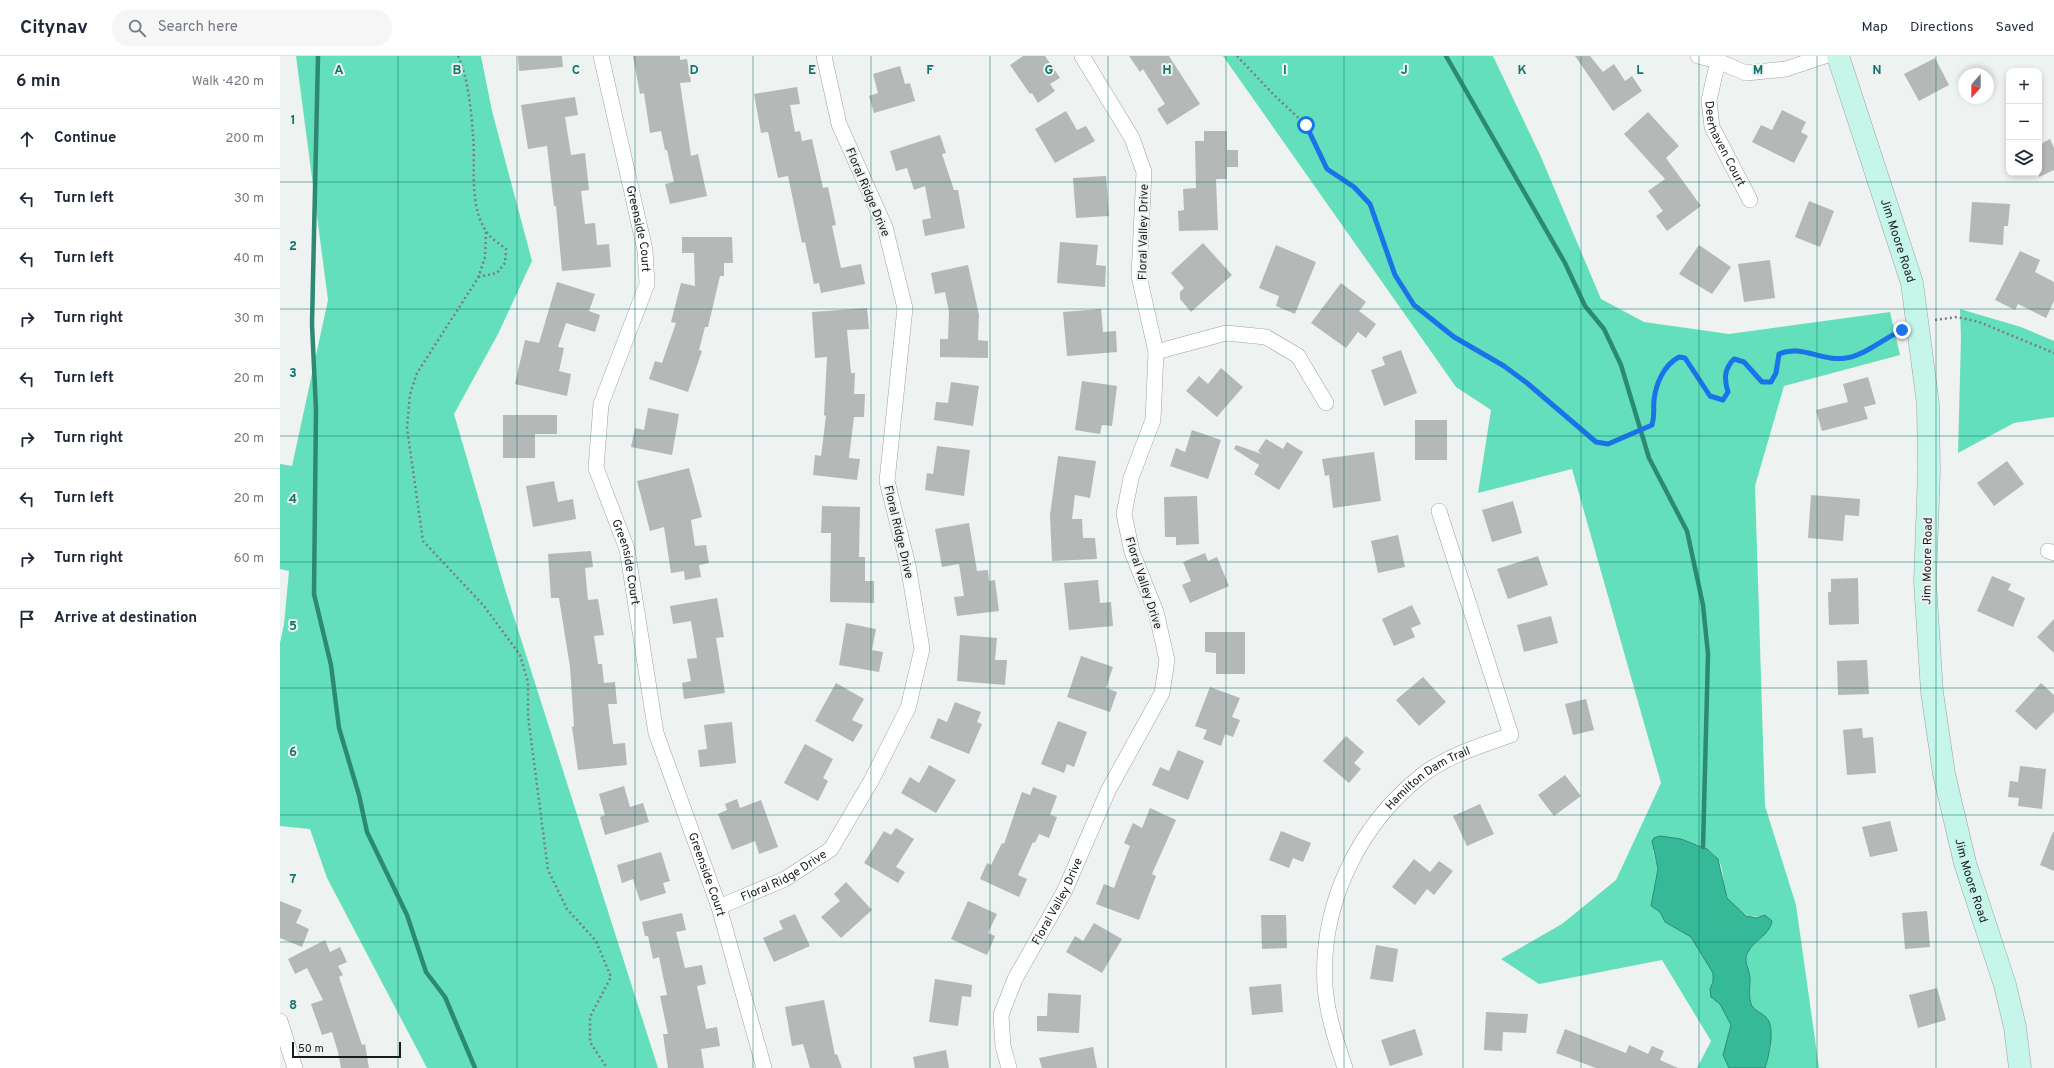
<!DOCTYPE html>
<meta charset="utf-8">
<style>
:root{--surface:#fff;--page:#f6f6f7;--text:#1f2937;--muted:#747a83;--line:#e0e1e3}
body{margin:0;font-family:Overpass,sans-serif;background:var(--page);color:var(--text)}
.controls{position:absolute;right:12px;top:12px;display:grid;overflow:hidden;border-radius:8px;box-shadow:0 2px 6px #0003}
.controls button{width:36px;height:36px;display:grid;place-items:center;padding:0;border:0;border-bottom:1px solid var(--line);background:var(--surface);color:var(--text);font:20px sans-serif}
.compass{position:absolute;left:1678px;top:12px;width:36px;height:36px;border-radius:50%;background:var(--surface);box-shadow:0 2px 6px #0003;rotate:201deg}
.scale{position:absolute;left:12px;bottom:10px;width:109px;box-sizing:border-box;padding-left:4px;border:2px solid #1a1c1b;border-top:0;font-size:11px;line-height:14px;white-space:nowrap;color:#1a1c1b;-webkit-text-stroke:3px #eef2f1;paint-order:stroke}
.stop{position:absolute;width:12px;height:12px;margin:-9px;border:3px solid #1a73e8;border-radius:50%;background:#fff}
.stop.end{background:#1a73e8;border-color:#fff;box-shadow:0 1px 4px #0008}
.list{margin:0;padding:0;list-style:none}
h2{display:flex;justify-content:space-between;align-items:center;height:52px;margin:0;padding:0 16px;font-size:17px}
h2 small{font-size:13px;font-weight:400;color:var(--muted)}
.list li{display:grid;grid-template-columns:26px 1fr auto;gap:12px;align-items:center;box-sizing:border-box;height:60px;padding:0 16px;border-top:1px solid var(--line)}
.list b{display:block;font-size:15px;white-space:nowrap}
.list em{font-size:13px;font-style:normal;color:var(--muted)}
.icon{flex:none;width:22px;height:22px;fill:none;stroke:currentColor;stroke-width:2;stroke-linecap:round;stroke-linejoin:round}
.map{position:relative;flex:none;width:1774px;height:1012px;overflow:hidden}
header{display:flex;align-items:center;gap:24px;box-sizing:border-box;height:56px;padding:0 20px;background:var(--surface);border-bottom:1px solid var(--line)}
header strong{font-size:19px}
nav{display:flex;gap:22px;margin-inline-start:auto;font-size:14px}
.search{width:280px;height:36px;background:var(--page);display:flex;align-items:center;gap:10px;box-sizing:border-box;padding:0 14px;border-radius:16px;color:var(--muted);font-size:15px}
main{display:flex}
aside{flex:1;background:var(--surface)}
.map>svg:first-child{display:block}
.green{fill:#64dfbc}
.water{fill:#35b998;stroke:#2d8a72}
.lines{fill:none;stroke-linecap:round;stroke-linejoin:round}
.stream{stroke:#2d8a72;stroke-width:4.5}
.building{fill:#b4b8b6}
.street-casing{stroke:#9ea2a1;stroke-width:16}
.secondary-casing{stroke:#9ea2a1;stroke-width:23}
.path{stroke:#7b7e7d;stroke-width:2.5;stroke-dasharray:2 3;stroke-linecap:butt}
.street{stroke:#fff;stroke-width:15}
.secondary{stroke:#c6f5e9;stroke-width:22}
.route{stroke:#1a73e8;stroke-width:5}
.grid{fill:none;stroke:#0f766e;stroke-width:1;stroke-opacity:0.55}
.labels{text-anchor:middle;stroke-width:4;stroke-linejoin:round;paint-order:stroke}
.street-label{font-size:12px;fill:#1a1c1b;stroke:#eef2f1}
.grid-label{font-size:13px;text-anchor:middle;font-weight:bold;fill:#0f766e;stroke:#eef2f1;stroke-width:4;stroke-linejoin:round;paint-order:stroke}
</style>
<header>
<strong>Citynav</strong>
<div class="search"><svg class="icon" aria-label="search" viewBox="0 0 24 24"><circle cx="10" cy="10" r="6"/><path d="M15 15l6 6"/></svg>Search here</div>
<nav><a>Map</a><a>Directions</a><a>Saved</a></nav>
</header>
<main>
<aside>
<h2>6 min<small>Walk · 420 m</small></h2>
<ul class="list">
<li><svg class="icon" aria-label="ahead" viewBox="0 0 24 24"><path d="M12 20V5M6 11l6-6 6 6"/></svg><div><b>Continue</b></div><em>200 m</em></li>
<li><svg class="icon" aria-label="left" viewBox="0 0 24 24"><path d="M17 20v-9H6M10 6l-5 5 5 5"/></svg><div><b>Turn left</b></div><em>30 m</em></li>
<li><svg class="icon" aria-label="left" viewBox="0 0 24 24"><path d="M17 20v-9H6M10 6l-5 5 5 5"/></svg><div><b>Turn left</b></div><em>40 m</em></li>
<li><svg class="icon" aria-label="right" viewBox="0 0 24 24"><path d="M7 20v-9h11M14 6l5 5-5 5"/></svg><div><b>Turn right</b></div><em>30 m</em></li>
<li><svg class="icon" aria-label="left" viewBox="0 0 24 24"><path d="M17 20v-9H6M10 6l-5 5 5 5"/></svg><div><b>Turn left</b></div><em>20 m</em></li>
<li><svg class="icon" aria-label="right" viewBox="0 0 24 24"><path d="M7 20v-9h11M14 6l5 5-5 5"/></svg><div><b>Turn right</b></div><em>20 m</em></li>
<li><svg class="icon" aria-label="left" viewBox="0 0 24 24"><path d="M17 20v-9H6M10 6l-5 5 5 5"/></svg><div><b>Turn left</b></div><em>20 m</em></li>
<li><svg class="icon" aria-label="right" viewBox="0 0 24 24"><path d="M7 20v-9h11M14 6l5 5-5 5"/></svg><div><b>Turn right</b></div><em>60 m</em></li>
<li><svg class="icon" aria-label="arrive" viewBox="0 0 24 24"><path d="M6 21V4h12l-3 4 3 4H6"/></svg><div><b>Arrive at destination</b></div></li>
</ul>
</aside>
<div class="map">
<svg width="1774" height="1012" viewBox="0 0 1774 1012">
<rect width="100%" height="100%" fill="#eef2f1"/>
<!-- green -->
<g class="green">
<polygon points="16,0 201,0 212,55 252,205 218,278 174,358 225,533 378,1012 147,1012 47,822 30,773 0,770 0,587 4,568 9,515 0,513 0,408 12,410 48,244"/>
<path d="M943,0H1213L1261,101L1321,243L1364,266L1449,278L1610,256L1620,299L1504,330L1475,430L1485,750L1516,849L1539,1012H1485L1491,990L1488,962L1473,952L1469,939L1470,922L1466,903L1469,894L1483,879L1485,859C1475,862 1468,862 1460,854C1456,851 1449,846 1447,841C1442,830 1445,811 1437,802C1424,786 1399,783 1380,780L1373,795L1378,813L1371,850L1380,856L1385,866L1411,881L1433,917V926L1430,933L1431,941L1440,948L1451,969L1443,999L1449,1012H1417L1431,985L1382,904L1259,928L1221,903L1282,868L1336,824L1381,727L1292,413L1198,437L1211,354L1176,331Z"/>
<polygon points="1680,253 1741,271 1774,285 1774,361 1734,367 1678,397 1681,281"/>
</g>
<!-- water -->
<path class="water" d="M1380,780L1401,783L1427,793L1438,803L1447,842L1466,860L1476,862L1485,859L1492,865C1490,881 1465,888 1466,905C1467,911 1470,917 1470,923C1470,933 1468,940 1472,950C1475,955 1482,957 1486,961C1496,971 1489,1000 1485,1012H1449L1443,999L1451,969L1440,948L1431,941L1430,933L1433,926V917L1411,881L1385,866L1380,856L1371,850L1378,813L1372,785L1374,782Z"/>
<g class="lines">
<!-- stream -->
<g class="stream">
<polyline points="38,0 32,268 36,354 34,538 51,609 59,672 79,739 87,776 127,859 146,916 165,941 195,1012"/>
<polyline points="1166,0 1285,207 1305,250 1324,273 1341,309 1369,402 1407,475 1423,549 1428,598 1423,791"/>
</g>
</g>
<!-- building -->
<g class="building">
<polygon points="238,0 282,0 283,11 239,15"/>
<polygon points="353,0 400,0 400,4 407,3 411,26 400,27 411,100 418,98 427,140 390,148 385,128 394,126 387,94 385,94 381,75 370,77 364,37 360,38"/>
<polygon points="743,0 765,0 780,22 770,28 775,35 758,47 752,37 750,38 730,9"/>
<polygon points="849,0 889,0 920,48 887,69 877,53 885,48 863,13 860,16"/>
<polygon points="1295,0 1310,0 1323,16 1334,8 1345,25 1352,20 1362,35 1333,55"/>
<polygon points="1655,2 1669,29 1639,45 1624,18"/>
<polygon points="620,10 625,28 630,27 635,45 594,57 589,40 598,37 593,18"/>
<polygon points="517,31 520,48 510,49 515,76 520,75 522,85 532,83 543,132 548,131 556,169 552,170 561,212 581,208 585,228 541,237 539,227 534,228 525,186 522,187 508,120 498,122 488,76 481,77 474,38"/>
<polygon points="295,41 298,59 285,61 291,99 305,97 309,134 301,135 305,168 315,167 317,189 329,188 331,211 282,215 276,150 274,150 267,90 248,93 241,49"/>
<polygon points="1502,54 1526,66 1521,76 1528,80 1514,107 1472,86 1481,69 1492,74"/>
<polygon points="786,55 797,74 806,70 815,85 775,107 755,73"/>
<polygon points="1368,56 1399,90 1386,102 1421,150 1387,175 1376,160 1383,155 1368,135 1385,123 1344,78"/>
<polygon points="924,75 947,75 947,94 958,94 958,111 947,111 947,123 936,123 938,174 899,175 898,155 904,154 903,133 916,132 915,85 924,85"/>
<polygon points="660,79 666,97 662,98 674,134 678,134 685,172 645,180 642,164 651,162 645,130 634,134 627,112 616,115 610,95"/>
<polygon points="1770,83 1774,92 1774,114 1759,121 1759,89"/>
<polygon points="826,120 829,160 796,162 793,122"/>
<polygon points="1529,145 1554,155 1540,191 1515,181"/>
<polygon points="1692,146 1730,148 1728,170 1724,170 1723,189 1689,186"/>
<polygon points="402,181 452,181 453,207 444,207 444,220 440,220 428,271 425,271 419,294 422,295 408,336 369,323 375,305 382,307 396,267 391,266 401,227 415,230 414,197 402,197"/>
<polygon points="780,186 818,189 816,209 826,210 825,231 777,227"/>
<polygon points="923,187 952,219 911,256 900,243 900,236 904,232 891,217"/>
<polygon points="996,189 1036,206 1015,258 996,250 999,240 979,232"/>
<polygon points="1419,189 1451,211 1432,238 1399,218"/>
<polygon points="1740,195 1760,204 1755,216 1774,226 1774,245 1766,262 1738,248 1735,254 1715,244"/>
<polygon points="1490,204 1495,242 1464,246 1458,208"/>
<polygon points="688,209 699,259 698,284 708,285 708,302 660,301 660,283 668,283 669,256 665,236 655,238 651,217"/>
<polygon points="277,226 315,238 309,255 320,259 315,276 286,267 278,291 284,292 279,315 291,318 287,340 235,328 245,284 259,287"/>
<polygon points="1061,227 1086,246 1079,255 1096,268 1086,282 1078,276 1066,292 1031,267"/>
<polygon points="587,252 589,273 567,274 571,317 575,317 574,338 585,338 584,361 574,361 569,402 580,403 577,424 533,419 535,399 541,400 546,360 544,359 547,301 535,302 532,256"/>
<polygon points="821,253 823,276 836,275 837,296 787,300 783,256"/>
<polygon points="1121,294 1137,337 1104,350 1091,314 1105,309 1102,301"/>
<polygon points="941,312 963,331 937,361 906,335 919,320 928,328"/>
<polygon points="1588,321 1596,348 1584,351 1588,363 1542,375 1536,354 1568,346 1563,328"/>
<polygon points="802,325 837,330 832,370 822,369 820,378 795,374"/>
<polygon points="671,326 699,330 693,370 654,364 656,346 668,347"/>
<polygon points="368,352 399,358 392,399 351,391 355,372 364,374"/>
<polygon points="223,359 277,359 277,378 255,378 255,402 223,402"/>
<rect x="1135" y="364" width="32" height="40"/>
<polygon points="912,374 941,384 928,423 890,410 896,392 905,396"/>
<polygon points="986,383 1003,393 1007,386 1023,396 999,434 974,418 979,409 954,393 956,389 982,398 978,395"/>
<polygon points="657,390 690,394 684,440 645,434 647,417 653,418"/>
<polygon points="1094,396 1101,445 1053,452 1049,419 1045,420 1042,403"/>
<polygon points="778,400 816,405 810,442 795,439 792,463 802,463 803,482 815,482 817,503 772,505 770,459"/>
<polygon points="1727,405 1744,428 1714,450 1697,427"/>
<polygon points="409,412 422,461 411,464 415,490 426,489 429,507 419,509 421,521 405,524 404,515 391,517 384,471 370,475 357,425"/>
<polygon points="274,425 278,446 293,443 296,463 253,471 246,430"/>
<polygon points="1531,439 1580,443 1579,460 1565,459 1563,485 1528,482"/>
<polygon points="917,440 919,488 896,489 896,481 885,481 884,441"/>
<polygon points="1233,445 1242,477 1212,486 1202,454"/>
<polygon points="542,450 580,451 579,501 585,501 585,525 594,525 594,547 550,546 551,477 541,477"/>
<polygon points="689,467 697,515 708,514 709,525 715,524 719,555 677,560 674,541 684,540 679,508 662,511 655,473"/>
<polygon points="1118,479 1125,511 1098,517 1091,485"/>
<polygon points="311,495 313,511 305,512 308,544 318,543 324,579 314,580 318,608 322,608 324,627 335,626 337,648 328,648 333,688 345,687 347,709 298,714 292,671 294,670 290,611 279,542 271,542 268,498"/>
<polygon points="925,497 928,505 937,501 949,530 910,547 902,529 911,525 903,506"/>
<polygon points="1258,500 1268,529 1228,543 1217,513"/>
<polygon points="1712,520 1731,528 1728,534 1745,542 1733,571 1697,555"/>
<polygon points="1578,522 1579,568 1549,569 1548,536 1551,536 1551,523"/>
<polygon points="818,524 820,547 831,546 833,570 789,574 784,527"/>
<polygon points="437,542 444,581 436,582 445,637 404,643 402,627 411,625 407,603 417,602 411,565 393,568 390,550"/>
<polygon points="1132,549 1141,568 1131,572 1135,581 1114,590 1102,563"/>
<polygon points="1271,560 1278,587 1244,596 1237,569"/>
<polygon points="1774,563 1774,597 1757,581"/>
<polygon points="566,567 596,573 592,594 603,596 599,616 559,609"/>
<polygon points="925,576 965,576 965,618 936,618 936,597 925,596"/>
<polygon points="680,579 717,582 715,604 727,604 725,629 677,625"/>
<polygon points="801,600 833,611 826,632 837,636 830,656 787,641"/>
<polygon points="1587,604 1589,638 1558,639 1557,605"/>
<polygon points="1143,621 1166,646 1139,670 1116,644"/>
<polygon points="556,627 584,643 572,664 583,669 573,686 535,665"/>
<polygon points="1761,627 1774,639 1774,656 1756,674 1735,655"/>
<polygon points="930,631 960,642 952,661 960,664 953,681 945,678 941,690 923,683 927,674 915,670"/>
<polygon points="1306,643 1314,674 1293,679 1285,648"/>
<polygon points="675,646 701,656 697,666 702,668 689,698 650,682 658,662 667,666"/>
<polygon points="778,665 807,676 794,711 787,708 784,717 761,708"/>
<polygon points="452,666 456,707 420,711 418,694 427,693 424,669"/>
<polygon points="1582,672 1583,682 1593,681 1596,717 1567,719 1563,674"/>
<polygon points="1066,680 1084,696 1074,707 1081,713 1069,727 1043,705"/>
<polygon points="525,688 553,703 543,722 548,725 538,745 504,727"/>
<polygon points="898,694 924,705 908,744 872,729 880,711 889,715"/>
<polygon points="649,709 676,724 656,757 621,737 630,721 639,727"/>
<polygon points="1740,710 1766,713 1762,753 1738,750 1739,742 1728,741 1730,725 1738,726"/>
<polygon points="1285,719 1301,740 1274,760 1258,739"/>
<polygon points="344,730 350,751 363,747 369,766 325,779 320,761 325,759 319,738"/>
<polygon points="753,731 777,740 770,759 777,761 769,782 759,778 755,787 753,786 738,819 747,823 739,841 700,823 707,807 711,809 722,787 724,788 742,736 750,739"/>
<polygon points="457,743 460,752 481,744 498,791 479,798 475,785 452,794 438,758 447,754 445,748"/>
<polygon points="1200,748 1214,778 1187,790 1173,760"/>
<polygon points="870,752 896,764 872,818 876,820 859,864 816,848 824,828 834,832 850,790 844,787 853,767 862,772"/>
<polygon points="1610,765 1618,795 1590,801 1582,771"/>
<polygon points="616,772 634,783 616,811 625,816 618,827 584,807 604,775 611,779"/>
<polygon points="1001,775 1031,787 1023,806 1013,802 1009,812 989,804"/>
<polygon points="1773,776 1774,776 1774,815 1760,809"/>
<polygon points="381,796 390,825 383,827 386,837 360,845 353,823 342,827 337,809"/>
<polygon points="1134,803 1150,816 1159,805 1173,815 1154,839 1147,833 1135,849 1112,831"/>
<polygon points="566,826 592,854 561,882 541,861 560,845 554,838"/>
<polygon points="0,845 22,854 16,867 29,873 22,891 0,882"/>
<polygon points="688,845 717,858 708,877 715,880 707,899 671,883"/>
<polygon points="1647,855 1650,891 1625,893 1622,857"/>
<polygon points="402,857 406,874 396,876 405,912 422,909 426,928 417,930 426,973 437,971 440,990 421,993 424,1012 388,1012 383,978 388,978 380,940 387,939 379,901 373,903 368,880 365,880 362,866"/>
<polygon points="515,858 530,890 494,906 483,882 503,873 499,865"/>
<polygon points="981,859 1006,859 1007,892 982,893"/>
<polygon points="814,867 842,883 822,917 786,896 795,880 803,885"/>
<polygon points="45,884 50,896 60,891 67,906 58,910 63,919 59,921 82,989 85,988 89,1012 61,1012 58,996 52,976 42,979 31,948 43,944 27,912 15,918 8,903"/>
<polygon points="1096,889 1118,893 1113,926 1090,923"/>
<polygon points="655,923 692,929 691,941 682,940 678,970 649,966"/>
<polygon points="1001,928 1003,956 972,959 969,931"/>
<polygon points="1657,932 1666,964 1638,972 1629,939"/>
<polygon points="768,937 801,939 799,977 757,975 757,960 767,960"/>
<polygon points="544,944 555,999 557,998 562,1012 530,1012 523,988 512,990 505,951"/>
<polygon points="1206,956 1248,958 1246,977 1223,976 1222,995 1204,994"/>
<polygon points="1135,973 1143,999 1110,1010 1101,984"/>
<polygon points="1285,973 1346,997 1349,989 1368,998 1372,990 1384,995 1380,1004 1398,1012 1316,1012 1276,997"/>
<polygon points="813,991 817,1012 762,1012 759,1002"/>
<polygon points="666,994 669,1012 635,1012 633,1001"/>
</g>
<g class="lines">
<!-- street casing -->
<g class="street-casing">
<g id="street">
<path id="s1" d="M321,0L365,194L367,228L321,348L316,412L347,493L376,677L439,851L484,1012"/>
<polyline points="1418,0 1438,5 1466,17 1506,13 1545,0"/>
<path id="s2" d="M1438,5L1429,44L1432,71L1470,144"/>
<polyline points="876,296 946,277 986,281 1018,300 1046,347"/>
<polyline points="1768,495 1774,497"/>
<path id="s3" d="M439,851L505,823L551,793L591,725L628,652L642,593L628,509L607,425L625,252L605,171L559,68L544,0"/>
<polyline points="0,965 15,1012"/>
<path id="s4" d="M729,1012L723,990L721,959L735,923L785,834L828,735L882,637L887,604L876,556L852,496L844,458L851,422L873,364L876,296L859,220L864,116L852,82L802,0"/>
<path id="s5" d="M1065,1012C1056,985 1047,958 1045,930C1040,849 1078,770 1141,720C1166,700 1200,690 1231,679L1159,455"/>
</g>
</g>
<!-- secondary casing -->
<g class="secondary-casing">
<g id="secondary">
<path id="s6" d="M1558,0L1632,227L1648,348L1649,415L1645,526L1652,636L1664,718L1685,807L1725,929L1735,971L1740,1012"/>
</g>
</g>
<!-- path -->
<g class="path">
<path d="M178,0C188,21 191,54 193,78C196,109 188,147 206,175C210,182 220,188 226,193L225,207L217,217L198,221"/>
<path d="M957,0L993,38L1026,69L1047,113L1074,131L1090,148L1115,219L1134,249L1174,281L1224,310L1247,327L1316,386L1328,388L1372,369C1375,359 1373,354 1374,344C1376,327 1384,309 1399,301L1405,303L1430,341L1443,345L1448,336C1444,323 1444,313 1454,303L1464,306L1482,327L1491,326L1496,317L1499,298C1513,291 1523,296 1537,300C1545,302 1557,302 1565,302C1584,300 1603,283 1620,275"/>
<polyline points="206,176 205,201 198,222 137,317 130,338 127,372 143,485 204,550 240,599 248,626 248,660 268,814 287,853 316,885 331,921 310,961 310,986 327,1012"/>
<polyline points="1655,264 1677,261 1699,266 1774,297"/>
</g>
<!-- street -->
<use href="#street" class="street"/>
<!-- secondary -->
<use href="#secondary" class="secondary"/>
</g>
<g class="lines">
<!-- route -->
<path class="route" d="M1026,69L1047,113L1074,131L1090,148L1115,219L1134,249L1174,281L1224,310L1247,327L1316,386L1328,388L1372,369C1375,359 1373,354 1374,344C1376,327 1384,309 1399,301L1405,302L1430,340L1443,344L1448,336C1444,323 1444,313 1454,303L1464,306L1482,326H1491L1496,317L1499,298C1521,288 1542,306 1566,302C1585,299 1605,282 1622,274"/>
</g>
<!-- grid -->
<path class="grid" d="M118,0V1012M237,0V1012M355,0V1012M473,0V1012M591,0V1012M710,0V1012M828,0V1012M946,0V1012M1064,0V1012M1183,0V1012M1301,0V1012M1419,0V1012M1537,0V1012M1656,0V1012M0,126H1774M0,253H1774M0,380H1774M0,506H1774M0,632H1774M0,759H1774M0,886H1774"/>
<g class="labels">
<!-- street labels -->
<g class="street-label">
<text dy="4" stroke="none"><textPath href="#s2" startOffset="87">Deerhaven Court</textPath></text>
<text transform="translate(588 136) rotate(67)" y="4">Floral Ridge Drive</text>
<text dy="4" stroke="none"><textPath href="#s1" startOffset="177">Greenside Court</textPath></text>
<text transform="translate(863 176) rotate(-89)" y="4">Floral Valley Drive</text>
<text dy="4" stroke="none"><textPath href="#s6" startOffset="194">Jim Moore Road</textPath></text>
<text transform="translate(619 476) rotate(77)" y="4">Floral Ridge Drive</text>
<text transform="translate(1647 505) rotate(-89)" y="4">Jim Moore Road</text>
<text dy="4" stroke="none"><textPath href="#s1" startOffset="525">Greenside Court</textPath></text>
<text transform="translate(864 527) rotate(72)" y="4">Floral Valley Drive</text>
<text dy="4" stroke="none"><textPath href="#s5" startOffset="329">Hamilton Dam Trail</textPath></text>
<text dy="4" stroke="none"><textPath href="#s1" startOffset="849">Greenside Court</textPath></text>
<text dy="4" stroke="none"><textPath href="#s3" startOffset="72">Floral Ridge Drive</textPath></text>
<text dy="4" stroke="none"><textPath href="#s6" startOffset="842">Jim Moore Road</textPath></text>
<text dy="4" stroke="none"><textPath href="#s4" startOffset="181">Floral Valley Drive</textPath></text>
</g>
</g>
<g class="grid-label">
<text x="59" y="18">A</text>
<text x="177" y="18">B</text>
<text x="296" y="18">C</text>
<text x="414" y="18">D</text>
<text x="532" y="18">E</text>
<text x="650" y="18">F</text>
<text x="769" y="18">G</text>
<text x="887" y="18">H</text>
<text x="1005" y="18">I</text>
<text x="1124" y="18">J</text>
<text x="1242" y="18">K</text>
<text x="1360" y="18">L</text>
<text x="1478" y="18">M</text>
<text x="1597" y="18">N</text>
<text x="13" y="68">1</text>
<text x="13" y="194">2</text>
<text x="13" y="321">3</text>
<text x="13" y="447">4</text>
<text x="13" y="574">5</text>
<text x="13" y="700">6</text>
<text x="13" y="827">7</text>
<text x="13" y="953">8</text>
</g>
</svg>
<div class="controls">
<button>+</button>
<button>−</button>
<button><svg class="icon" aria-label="layers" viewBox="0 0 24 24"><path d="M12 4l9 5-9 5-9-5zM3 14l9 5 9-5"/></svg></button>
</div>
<svg class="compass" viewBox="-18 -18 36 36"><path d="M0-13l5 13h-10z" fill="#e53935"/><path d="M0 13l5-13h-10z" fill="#747a83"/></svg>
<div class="scale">50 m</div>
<div class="stop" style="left:1026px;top:69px"></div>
<div class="stop end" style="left:1622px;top:274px"></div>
</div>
</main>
